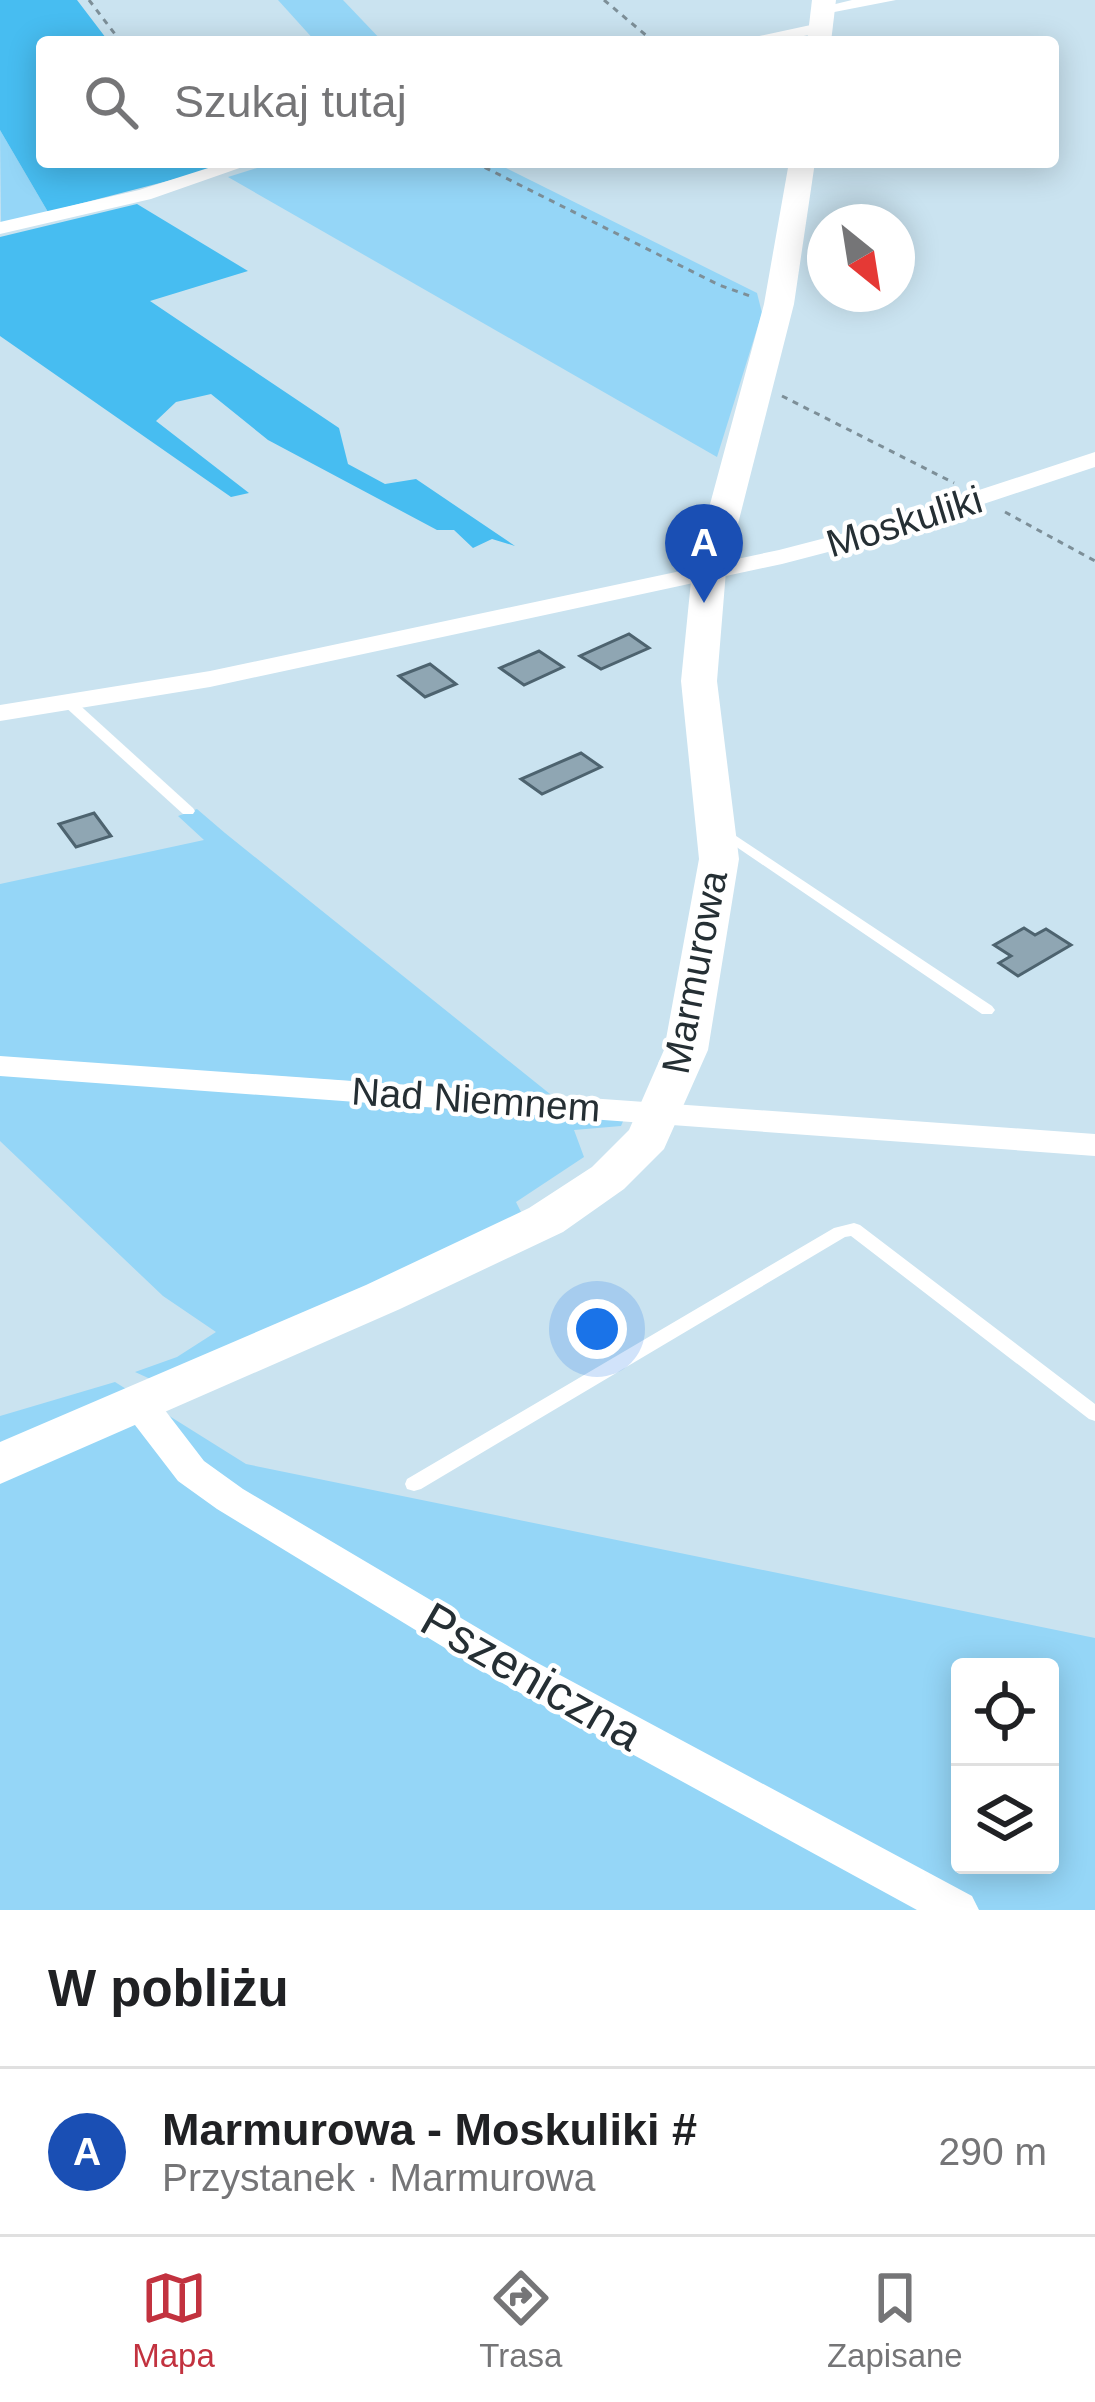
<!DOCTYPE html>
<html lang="pl">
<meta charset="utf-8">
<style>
:root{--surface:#fff;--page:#f6f6f6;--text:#202124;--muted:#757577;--line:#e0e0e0;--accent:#c2323f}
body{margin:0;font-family:Arial,sans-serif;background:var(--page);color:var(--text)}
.controls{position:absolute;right:36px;bottom:36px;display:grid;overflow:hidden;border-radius:12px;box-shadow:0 6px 30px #0003}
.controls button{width:108px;height:108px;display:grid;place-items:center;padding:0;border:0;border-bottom:3px solid var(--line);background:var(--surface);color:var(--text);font:60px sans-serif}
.compass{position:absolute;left:807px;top:204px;width:108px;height:108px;border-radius:50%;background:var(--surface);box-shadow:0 6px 30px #0003;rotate:150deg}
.you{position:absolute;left:597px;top:1329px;width:42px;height:42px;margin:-30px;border:9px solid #fff;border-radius:50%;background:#1a73e8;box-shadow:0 0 0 18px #1a73e833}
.badge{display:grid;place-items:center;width:78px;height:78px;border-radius:50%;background:var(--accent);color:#fff;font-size:39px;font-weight:700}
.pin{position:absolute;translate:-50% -99px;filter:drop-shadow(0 3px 6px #0008)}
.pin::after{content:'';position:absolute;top:63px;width:42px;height:36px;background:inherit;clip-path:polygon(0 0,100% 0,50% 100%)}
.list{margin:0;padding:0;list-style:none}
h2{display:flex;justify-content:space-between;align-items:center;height:156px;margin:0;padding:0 48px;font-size:51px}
h2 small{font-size:39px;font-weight:400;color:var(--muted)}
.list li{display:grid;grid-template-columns:78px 1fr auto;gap:36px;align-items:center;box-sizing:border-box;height:168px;padding:0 48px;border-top:3px solid var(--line)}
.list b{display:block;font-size:45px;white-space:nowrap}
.list p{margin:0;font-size:39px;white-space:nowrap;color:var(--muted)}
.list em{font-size:39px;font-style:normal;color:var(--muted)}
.icon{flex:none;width:66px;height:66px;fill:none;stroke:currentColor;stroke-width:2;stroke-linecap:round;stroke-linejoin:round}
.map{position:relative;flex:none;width:1095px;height:1910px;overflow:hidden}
.search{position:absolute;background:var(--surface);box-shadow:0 6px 30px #0003;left:36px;right:36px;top:36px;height:132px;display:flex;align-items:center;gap:30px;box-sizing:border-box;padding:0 42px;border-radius:12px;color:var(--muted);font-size:45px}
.sheet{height:324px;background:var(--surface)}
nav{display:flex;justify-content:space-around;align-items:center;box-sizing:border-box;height:168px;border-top:3px solid var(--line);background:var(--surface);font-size:33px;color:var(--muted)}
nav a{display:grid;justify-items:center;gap:6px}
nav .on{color:var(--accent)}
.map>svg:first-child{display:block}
.green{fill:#95d6f7;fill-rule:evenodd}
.forest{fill:#47bdf1}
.building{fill:#8fa6b3;stroke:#4d636f;stroke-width:3}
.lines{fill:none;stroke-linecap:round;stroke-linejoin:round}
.path{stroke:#7d8f98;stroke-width:3;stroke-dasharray:6 6;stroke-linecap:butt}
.lane{fill:#fff;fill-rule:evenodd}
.street{fill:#fff;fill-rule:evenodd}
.secondary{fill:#fff;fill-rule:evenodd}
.labels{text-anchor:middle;stroke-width:9;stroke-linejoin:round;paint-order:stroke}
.street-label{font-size:39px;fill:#252f34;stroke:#fff}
.near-street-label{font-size:48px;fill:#252f34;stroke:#fff}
</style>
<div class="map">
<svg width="1095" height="1910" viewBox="0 0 1095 1910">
<rect width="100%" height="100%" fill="#cae3f0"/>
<!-- green -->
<g class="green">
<polygon points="278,0 343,0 383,42 316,42"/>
<polygon points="0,130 48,212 1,224"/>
<polygon points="276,162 494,162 757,293 762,313 717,457 228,177"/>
<polygon points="197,809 225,833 550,1094 0,1058 0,884 204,840 178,816"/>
<polygon points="0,1073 624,1119 621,1126 574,1130 584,1157 516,1202 523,1216 157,1382 135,1372 177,1357 216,1332 163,1296 0,1141"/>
<path d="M115,1382L246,1464L1095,1638V1910H0V1416ZM960,1667H1050V1865H960Z"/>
</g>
<!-- forest -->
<g class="forest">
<polygon points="0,0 77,0 109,42 42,42 42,162 202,162 210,170 48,212 0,130"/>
<polygon points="137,204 248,271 150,301 339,428 348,464 385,484 416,479 515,546 492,539 473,548 454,530 437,530 268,440 211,394 176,402 156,421 249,493 231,497 0,336 0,237"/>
</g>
<!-- building -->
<g class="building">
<polygon points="629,634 649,648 601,669 580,656"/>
<polygon points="539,651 563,667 524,685 500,668"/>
<polygon points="430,664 456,684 425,697 399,676"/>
<polygon points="581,753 601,767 542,794 521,779"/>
<polygon points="94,813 111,836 76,847 59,824"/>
<polygon points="1024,928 1035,935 1046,929 1071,945 1018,976 999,963 1011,956 994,945"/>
</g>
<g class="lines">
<!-- path -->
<g class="path">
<polyline points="89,0 121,42"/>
<polyline points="604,0 654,42"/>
<polyline points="474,162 719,285 750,296"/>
<polyline points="782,396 954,483"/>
<polyline points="1005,512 1095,561"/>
</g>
<!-- lane -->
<g class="lane">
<polygon points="68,698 73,699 193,808 195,811 193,814 183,814 63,705 61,702"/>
<polygon points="721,826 992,1006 995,1010 992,1014 982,1014 716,833 714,830"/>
<polygon points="854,1223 860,1225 1095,1404 1095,1421 1089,1419 851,1236 845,1237 421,1489 414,1491 407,1489 405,1484 407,1479 834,1228"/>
</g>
<!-- street -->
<g class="street">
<polygon points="852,0 896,0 824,14 815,9"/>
<polygon points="820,23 826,24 826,32 770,42 731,42"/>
<polygon points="227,162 257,162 151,199 0,234 0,222 139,190"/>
<polygon points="1095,452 1095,467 878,539 782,564 210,687 0,721 0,705 210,671 779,550 860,529"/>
<polygon points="0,1056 1095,1134 1095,1156 0,1076"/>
<polygon points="138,1388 151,1392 204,1461 243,1489 532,1660 972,1896 979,1910 917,1910 504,1684 217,1509 178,1481 125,1412 120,1402 125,1392"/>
</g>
<!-- secondary -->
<g class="secondary">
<polygon points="812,0 836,0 831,42 807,42"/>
<polygon points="789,162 815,162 794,304 726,571 717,681 739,859 708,1050 664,1149 624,1189 563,1232 400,1309 0,1484 0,1442 366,1285 529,1208 592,1167 629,1130 664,1050 699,859 681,681 692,571 764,304"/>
</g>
</g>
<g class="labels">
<!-- street labels -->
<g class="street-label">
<text transform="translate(904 521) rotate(-17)" y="14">Moskuliki</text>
<text transform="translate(694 972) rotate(-79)" y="14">Marmurowa</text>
<text transform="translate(476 1099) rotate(4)" y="14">Nad Niemnem</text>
</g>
<!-- near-street labels -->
<g class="near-street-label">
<text transform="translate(532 1676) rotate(30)" y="17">Pszeniczna</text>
</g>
</g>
</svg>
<div class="controls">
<button><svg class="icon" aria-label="locate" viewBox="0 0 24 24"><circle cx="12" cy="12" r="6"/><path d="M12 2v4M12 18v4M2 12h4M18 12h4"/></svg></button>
<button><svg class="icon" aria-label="layers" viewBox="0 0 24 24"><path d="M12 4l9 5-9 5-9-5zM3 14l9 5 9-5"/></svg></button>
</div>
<svg class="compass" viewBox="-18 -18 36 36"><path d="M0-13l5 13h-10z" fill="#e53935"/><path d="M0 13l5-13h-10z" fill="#757577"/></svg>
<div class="you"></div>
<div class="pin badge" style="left:704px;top:603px;background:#1a4fb4">A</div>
<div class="search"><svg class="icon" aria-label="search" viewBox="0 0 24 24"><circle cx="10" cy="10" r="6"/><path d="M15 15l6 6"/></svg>Szukaj tutaj</div>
</div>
<section class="sheet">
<h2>W pobliżu<small></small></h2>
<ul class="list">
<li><span class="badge" style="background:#1a4fb4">A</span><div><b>Marmurowa - Moskuliki #</b><p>Przystanek · Marmurowa</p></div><em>290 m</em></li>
</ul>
</section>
<nav>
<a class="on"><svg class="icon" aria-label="map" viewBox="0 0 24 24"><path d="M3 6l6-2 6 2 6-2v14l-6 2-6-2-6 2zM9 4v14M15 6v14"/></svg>Mapa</a>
<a><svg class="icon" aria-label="directions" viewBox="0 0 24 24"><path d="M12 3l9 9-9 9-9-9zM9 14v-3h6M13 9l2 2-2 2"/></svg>Trasa</a>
<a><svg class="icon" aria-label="saved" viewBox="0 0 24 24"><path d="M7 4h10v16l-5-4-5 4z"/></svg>Zapisane</a>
</nav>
